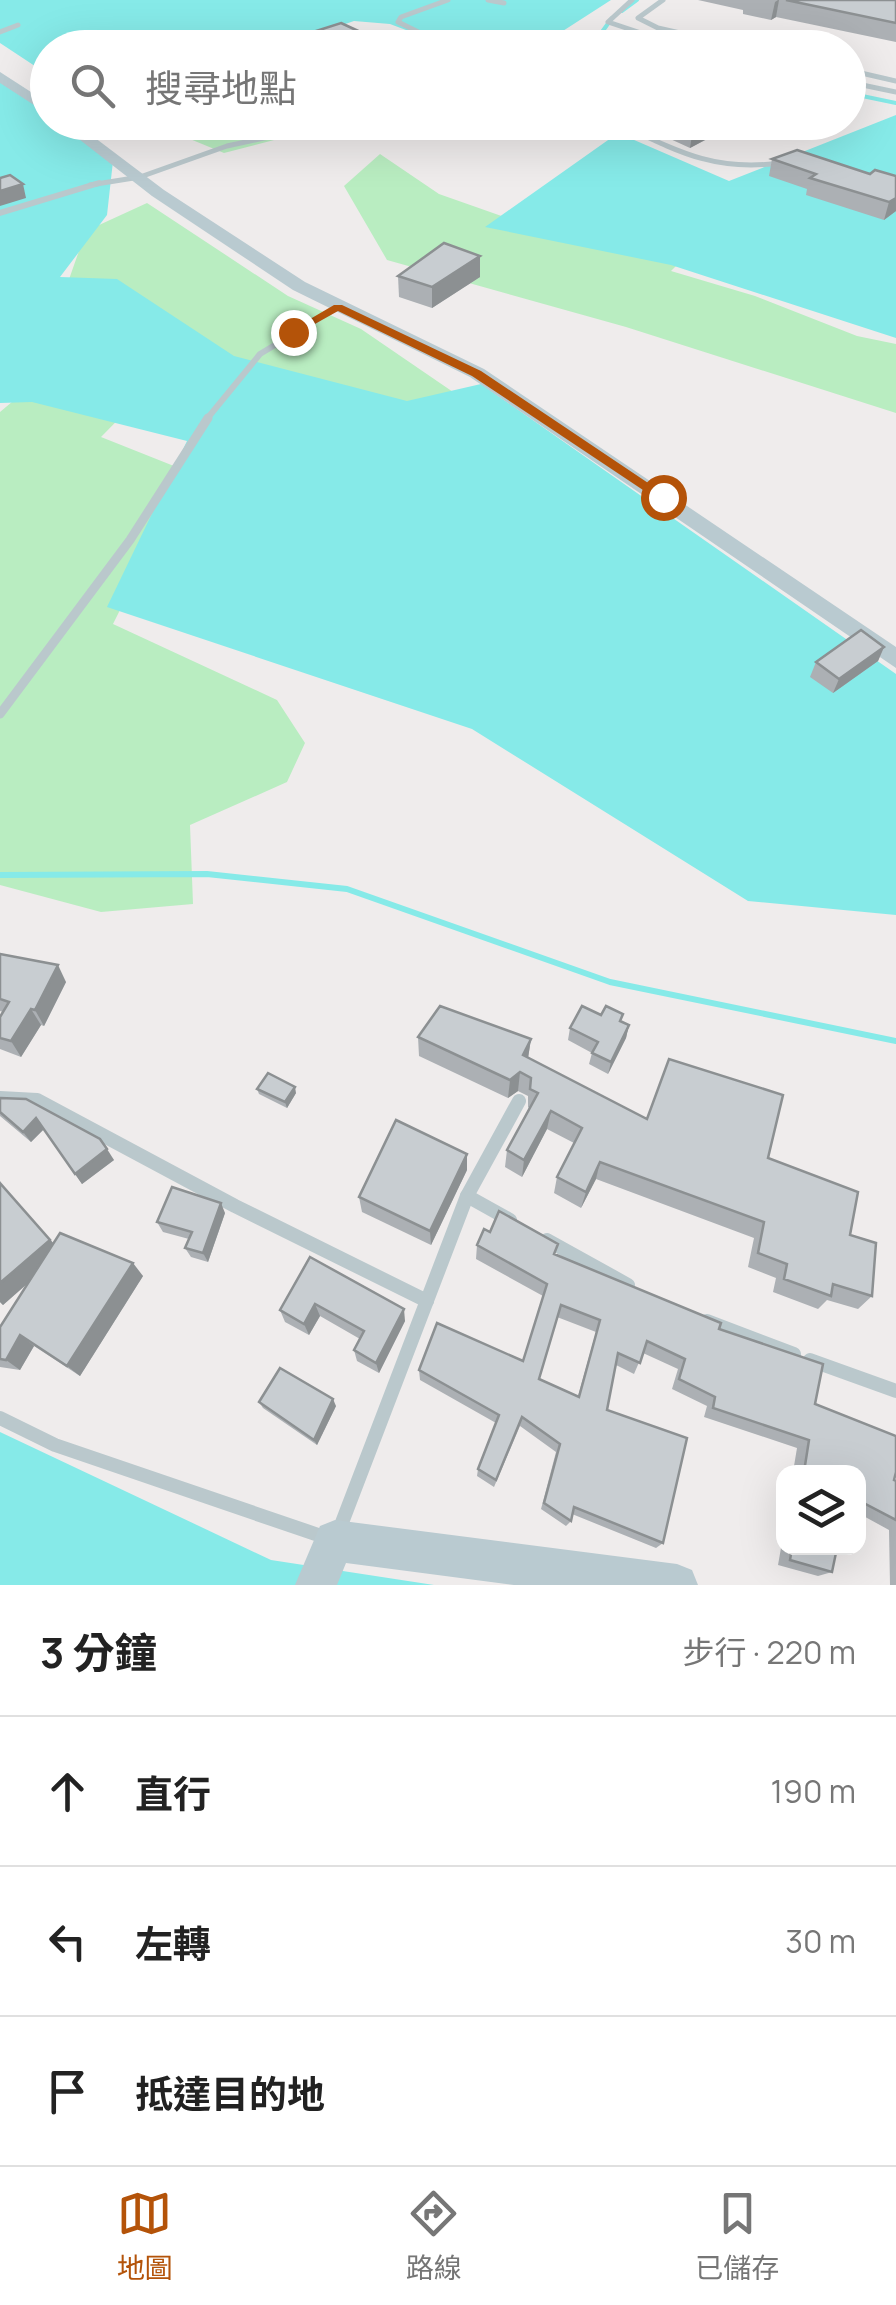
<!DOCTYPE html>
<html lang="zh-TW">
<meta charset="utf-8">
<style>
:root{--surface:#fff;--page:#f6f6f6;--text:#222;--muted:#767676;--line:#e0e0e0;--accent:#b45309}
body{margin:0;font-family:Manrope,"Noto Sans TC",sans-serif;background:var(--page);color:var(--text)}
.controls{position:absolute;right:30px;bottom:30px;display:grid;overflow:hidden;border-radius:20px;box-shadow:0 10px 40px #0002}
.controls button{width:90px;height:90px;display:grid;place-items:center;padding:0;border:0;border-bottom:2px solid var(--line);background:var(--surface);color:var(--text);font:50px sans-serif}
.stop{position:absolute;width:30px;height:30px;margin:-22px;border:8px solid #b45309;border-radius:50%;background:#fff}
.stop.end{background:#b45309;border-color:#fff;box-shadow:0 2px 10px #0008}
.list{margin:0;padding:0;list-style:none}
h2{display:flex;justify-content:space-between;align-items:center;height:130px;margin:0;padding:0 40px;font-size:42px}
h2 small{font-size:32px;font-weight:400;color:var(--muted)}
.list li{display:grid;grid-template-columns:65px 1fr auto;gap:30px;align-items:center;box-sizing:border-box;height:150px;padding:0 40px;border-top:2px solid var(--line)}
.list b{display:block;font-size:38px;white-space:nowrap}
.list em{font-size:32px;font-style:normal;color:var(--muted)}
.icon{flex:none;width:55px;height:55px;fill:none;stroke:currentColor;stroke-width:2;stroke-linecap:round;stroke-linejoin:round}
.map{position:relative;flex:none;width:896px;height:1585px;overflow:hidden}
.search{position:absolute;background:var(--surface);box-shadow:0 10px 40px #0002;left:30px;right:30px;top:30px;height:110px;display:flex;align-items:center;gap:25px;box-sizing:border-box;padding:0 35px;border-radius:55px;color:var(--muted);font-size:38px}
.sheet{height:580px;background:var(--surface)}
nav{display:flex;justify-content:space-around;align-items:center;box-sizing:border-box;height:140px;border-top:2px solid var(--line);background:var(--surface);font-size:28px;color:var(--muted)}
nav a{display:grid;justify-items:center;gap:5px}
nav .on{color:var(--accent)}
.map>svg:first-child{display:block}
.green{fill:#b9edc1}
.water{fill:#86eae8}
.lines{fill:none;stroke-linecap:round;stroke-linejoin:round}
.stream-far1{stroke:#86eae8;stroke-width:4}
.stream{stroke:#86eae8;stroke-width:6}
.lane-far4{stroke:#bac8cc;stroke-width:5}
.lane-far3{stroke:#bac8cc;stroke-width:6}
.lane-far2{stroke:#bac8cc;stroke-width:9}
.lane-far1{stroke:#bac8cc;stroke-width:11}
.lane{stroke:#bac8cc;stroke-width:14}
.secondary{fill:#b9cad0;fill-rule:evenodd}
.wall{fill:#acb0b4;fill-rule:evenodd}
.shaded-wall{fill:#8c9092}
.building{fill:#c8cdd1;stroke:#8c9092;stroke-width:2.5;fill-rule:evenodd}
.route{fill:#b45309}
</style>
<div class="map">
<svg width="896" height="1585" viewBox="0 0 896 1585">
<rect width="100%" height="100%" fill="#efecec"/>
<!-- green -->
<g class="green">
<polygon points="177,122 339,123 224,153 168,130"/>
<polygon points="380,154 439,194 536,228 689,253 671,271 755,296 857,336 896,344 896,413 626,327 387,260 344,186"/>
<polygon points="147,203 288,296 361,329 475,407 360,407 169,368 101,437 189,472 113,624 277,700 305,743 287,782 190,825 193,904 101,912 0,885 0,412 105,324 67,285 86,231"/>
</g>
<!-- water -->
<g class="water">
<polygon points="0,0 611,0 538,47 451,47 390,24 354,21 278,47 48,48 47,74 0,43"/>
<polygon points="0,77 47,112 48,122 61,123 113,161 107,215 60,277 117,279 234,356 407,401 481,384 896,674 896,915 748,901 472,729 107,607 187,441 32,402 0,403"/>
<polygon points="896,115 896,338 671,265 485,227 618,133 729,181"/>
<polygon points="0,1432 271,1560 434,1585 0,1585"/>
</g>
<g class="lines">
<!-- stream-far1 -->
<g class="stream-far1">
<polyline points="622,11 637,0"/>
<polyline points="612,18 602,32 649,48"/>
<polyline points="848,93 896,103"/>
</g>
<!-- stream -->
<polyline class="stream" points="0,875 207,874 347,889 610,982 896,1041"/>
<!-- lane-far4 -->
<g class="lane-far4">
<polyline points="448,0 401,17 398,22 451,48"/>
<polyline points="488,0 504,3"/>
<polyline points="632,0 608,22 686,48"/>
<polyline points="663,0 638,18 658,28 746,48"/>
<polyline points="0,32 18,25"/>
<polyline points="599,48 640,35"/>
<polyline points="848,70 896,81"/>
<polyline points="848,82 896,92"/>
<path d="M616,122C675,150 712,172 780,163"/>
<polyline points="90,185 140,177 227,146 338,122"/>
</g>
<!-- lane-far3 -->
<g class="lane-far3">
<polyline points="0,213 99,183"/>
<polyline points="206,420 260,354 338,307"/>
</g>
<!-- lane-far2 -->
<polyline class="lane-far2" points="0,714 130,540 208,418"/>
<!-- lane-far1 -->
<polyline class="lane-far1" points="0,1098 38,1100"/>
<!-- lane -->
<g class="lane">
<polyline points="0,1098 37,1100 235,1206 427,1301"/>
<polyline points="467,1196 510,1220"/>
<polyline points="547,1240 628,1285"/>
<polyline points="707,1321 794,1354"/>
<polyline points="810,1360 896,1391"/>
<polyline points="0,1418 55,1445 327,1538"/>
<polyline points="338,1533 467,1196 519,1101"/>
</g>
<!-- secondary -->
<g class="secondary">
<polygon points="0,72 48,103 48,114 0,83"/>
<polygon points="57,122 74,122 164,190 305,282 484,369 896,647 896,668 470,377 293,290 152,196"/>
<polygon points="335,1520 677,1564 692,1570 698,1585 514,1585 346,1563 337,1585 295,1585 320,1526"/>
</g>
</g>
<!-- wall -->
<g class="wall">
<polygon points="698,0 896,0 896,42 776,17 771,20 743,14 743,10"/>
<polygon points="316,31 395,48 325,48 317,44"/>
<polygon points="633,122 807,122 778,138 738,123 690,148"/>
<polygon points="772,159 870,174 896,176 896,211 884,220 806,195 807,189 769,176"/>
<polygon points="398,276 480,277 432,308 399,297"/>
<polygon points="884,647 878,661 833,693 810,677 816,662"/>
<polygon points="0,954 66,982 44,1026 41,1025 21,1057 0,1049 0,1017 3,1012 0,1011"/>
<polygon points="601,1015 629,1025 626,1038 608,1074 589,1064 592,1053 568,1040 570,1028"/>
<polygon points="418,1037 531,1039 528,1058 647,1119 768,1158 850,1235 872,1296 858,1309 827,1300 818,1309 773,1292 776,1278 748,1267 754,1238 596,1179 581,1208 554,1193 557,1177 574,1143 547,1129 522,1177 505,1167 507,1150 529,1108 528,1107 528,1096 518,1091 508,1098 419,1056"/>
<polygon points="257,1089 296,1093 287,1108 259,1094"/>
<polygon points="0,1098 114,1160 82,1184 44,1129 31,1142 0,1116"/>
<polygon points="467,1170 431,1245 362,1212 359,1197"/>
<polygon points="0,1183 53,1243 143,1276 80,1376 34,1346 20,1370 0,1367 0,1327 27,1284 3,1305 0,1302"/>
<polygon points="225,1213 208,1262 191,1257 185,1248 189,1239 163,1232 157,1222"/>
<path d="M477,1245L555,1254L719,1329L815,1404L896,1481V1585H890L889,1530L858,1513V1472H793L797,1448L704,1417L707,1406L672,1389L678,1369L643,1353L634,1374L616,1365L607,1410L663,1543L656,1548L572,1514L571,1521L566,1526L541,1509L556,1452L520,1426L494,1487L477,1476L478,1469L496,1423L420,1380L419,1370L523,1361L543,1296L476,1259ZM557,1317L596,1332L578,1396L539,1379Z"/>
<polygon points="310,1257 405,1321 379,1373 357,1361 354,1350 360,1339 320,1316 309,1335 285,1322 280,1310"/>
<polygon points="259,1402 336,1406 317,1445 263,1408"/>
<polygon points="784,1531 784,1548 837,1548 832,1572 818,1576 778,1565"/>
</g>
<!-- shaded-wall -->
<g class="shaded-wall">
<polygon points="778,0 779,0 776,17 771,20 775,2"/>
<polygon points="703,122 738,122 690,148 693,128"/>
<polygon points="781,122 807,122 778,138"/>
<polygon points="23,184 26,198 0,206 0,191"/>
<polygon points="896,198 896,211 884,220 889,202"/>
<polygon points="480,256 480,277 432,308 432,287"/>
<polygon points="884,647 878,661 833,693 839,679"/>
<polygon points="58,965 66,982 44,1026 35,1010"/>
<polygon points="31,1009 41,1025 21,1057 11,1041"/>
<polygon points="629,1025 626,1038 608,1074 611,1062"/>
<polygon points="531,1039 528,1058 521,1074 523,1055"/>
<polygon points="520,1072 518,1091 508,1098 510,1080"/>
<polygon points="295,1087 296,1093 287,1108 285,1102"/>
<polygon points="551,1111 547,1129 522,1177 524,1160"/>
<polygon points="36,1118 44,1129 31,1142 23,1132"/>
<polygon points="107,1149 114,1160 82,1184 75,1174"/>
<polygon points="467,1154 467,1170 431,1245 430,1231"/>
<polygon points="600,1162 596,1179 581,1208 586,1192"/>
<polygon points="0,1183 62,1253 3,1305 0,1302"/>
<polygon points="221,1203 225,1213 208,1262 203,1253"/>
<polygon points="133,1263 143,1276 80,1376 67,1366"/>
<polygon points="315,1304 320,1316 309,1335 304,1324"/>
<polygon points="404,1309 405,1321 379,1373 376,1363"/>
<polygon points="20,1335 34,1346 20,1370 6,1360"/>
<polygon points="333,1399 336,1406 317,1445 314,1440"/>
</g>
<!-- building -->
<g class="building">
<polygon points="786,0 896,0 896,23"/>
<polygon points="341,23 395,48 352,48 316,31"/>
<polygon points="681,122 703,122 693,128"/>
<polygon points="797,150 870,174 875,170 896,176 896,198 889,202 810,178 816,174 772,159"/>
<polygon points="10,175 23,184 0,191 0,178"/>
<polygon points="444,243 480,256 432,287 398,276"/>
<polygon points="861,630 884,647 839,679 816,662"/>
<polygon points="0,954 58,965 35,1010 31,1009 11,1041 0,1038 0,1017 9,1002 0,999"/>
<polygon points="440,1006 531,1039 523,1055 647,1119 669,1059 783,1095 768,1158 858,1192 850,1235 876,1243 872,1296 833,1284 831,1296 784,1279 787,1264 758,1253 764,1222 600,1162 586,1192 557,1177 582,1128 551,1111 524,1160 507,1150 538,1093 530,1089 531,1078 520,1072 510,1080 418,1037"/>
<polygon points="582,1006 601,1015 606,1006 623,1014 620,1021 629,1025 611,1062 592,1053 598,1042 570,1028"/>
<polygon points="268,1073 295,1087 285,1102 257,1089"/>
<polygon points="0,1098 26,1099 100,1139 107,1149 75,1174 36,1118 23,1132 0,1112"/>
<polygon points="396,1120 467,1154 430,1231 359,1197"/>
<polygon points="0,1183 50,1240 0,1283"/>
<polygon points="172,1187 221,1203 203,1253 185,1248 192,1232 157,1222"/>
<path d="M499,1211L558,1244L554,1254L721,1323L719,1329L823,1364L815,1404L896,1436V1472L894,1480L896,1481V1520L858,1500V1472H804L809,1440L713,1408L715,1397L679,1379L685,1359L647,1341L640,1363L618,1353L607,1410L687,1438L663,1543L574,1507L571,1521L544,1503L560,1444L522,1417L496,1480L478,1469L499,1415L419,1370L437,1323L523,1361L547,1284L477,1245L484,1229L490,1232ZM561,1305L600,1320L579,1397L539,1379Z"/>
<polygon points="60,1233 133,1263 67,1366 20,1335 6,1360 0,1359 0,1327"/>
<polygon points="310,1257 404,1309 376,1363 354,1350 364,1331 315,1304 304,1324 280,1310"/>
<polygon points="280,1368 333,1399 314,1440 259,1402"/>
<polygon points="792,1548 837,1548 832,1572 790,1560"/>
</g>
<!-- route -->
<polygon class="route" points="334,305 342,305 481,371 669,497 658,500 472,376 338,311 297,334 288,332"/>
</svg>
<div class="controls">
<button><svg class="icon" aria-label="layers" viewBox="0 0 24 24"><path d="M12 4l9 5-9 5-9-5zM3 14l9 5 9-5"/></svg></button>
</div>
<div class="stop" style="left:663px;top:497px"></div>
<div class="stop end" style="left:293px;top:332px"></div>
<div class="search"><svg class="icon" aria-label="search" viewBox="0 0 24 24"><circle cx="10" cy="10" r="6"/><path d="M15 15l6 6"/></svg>搜尋地點</div>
</div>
<section class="sheet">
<h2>3 分鐘<small>步行 · 220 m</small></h2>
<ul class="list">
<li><svg class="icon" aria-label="ahead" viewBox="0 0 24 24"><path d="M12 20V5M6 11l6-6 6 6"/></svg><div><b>直行</b></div><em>190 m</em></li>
<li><svg class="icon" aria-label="left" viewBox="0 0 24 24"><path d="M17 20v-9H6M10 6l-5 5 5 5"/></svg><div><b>左轉</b></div><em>30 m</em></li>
<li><svg class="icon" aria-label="arrive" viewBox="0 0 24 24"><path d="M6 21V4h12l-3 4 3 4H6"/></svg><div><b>抵達目的地</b></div></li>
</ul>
</section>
<nav>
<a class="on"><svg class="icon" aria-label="map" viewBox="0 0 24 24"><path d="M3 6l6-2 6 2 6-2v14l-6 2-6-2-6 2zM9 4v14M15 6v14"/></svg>地圖</a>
<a><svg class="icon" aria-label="directions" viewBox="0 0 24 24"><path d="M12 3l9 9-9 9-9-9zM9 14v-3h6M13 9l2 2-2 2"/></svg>路線</a>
<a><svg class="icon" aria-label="saved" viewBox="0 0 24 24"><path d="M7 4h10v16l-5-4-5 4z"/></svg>已儲存</a>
</nav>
